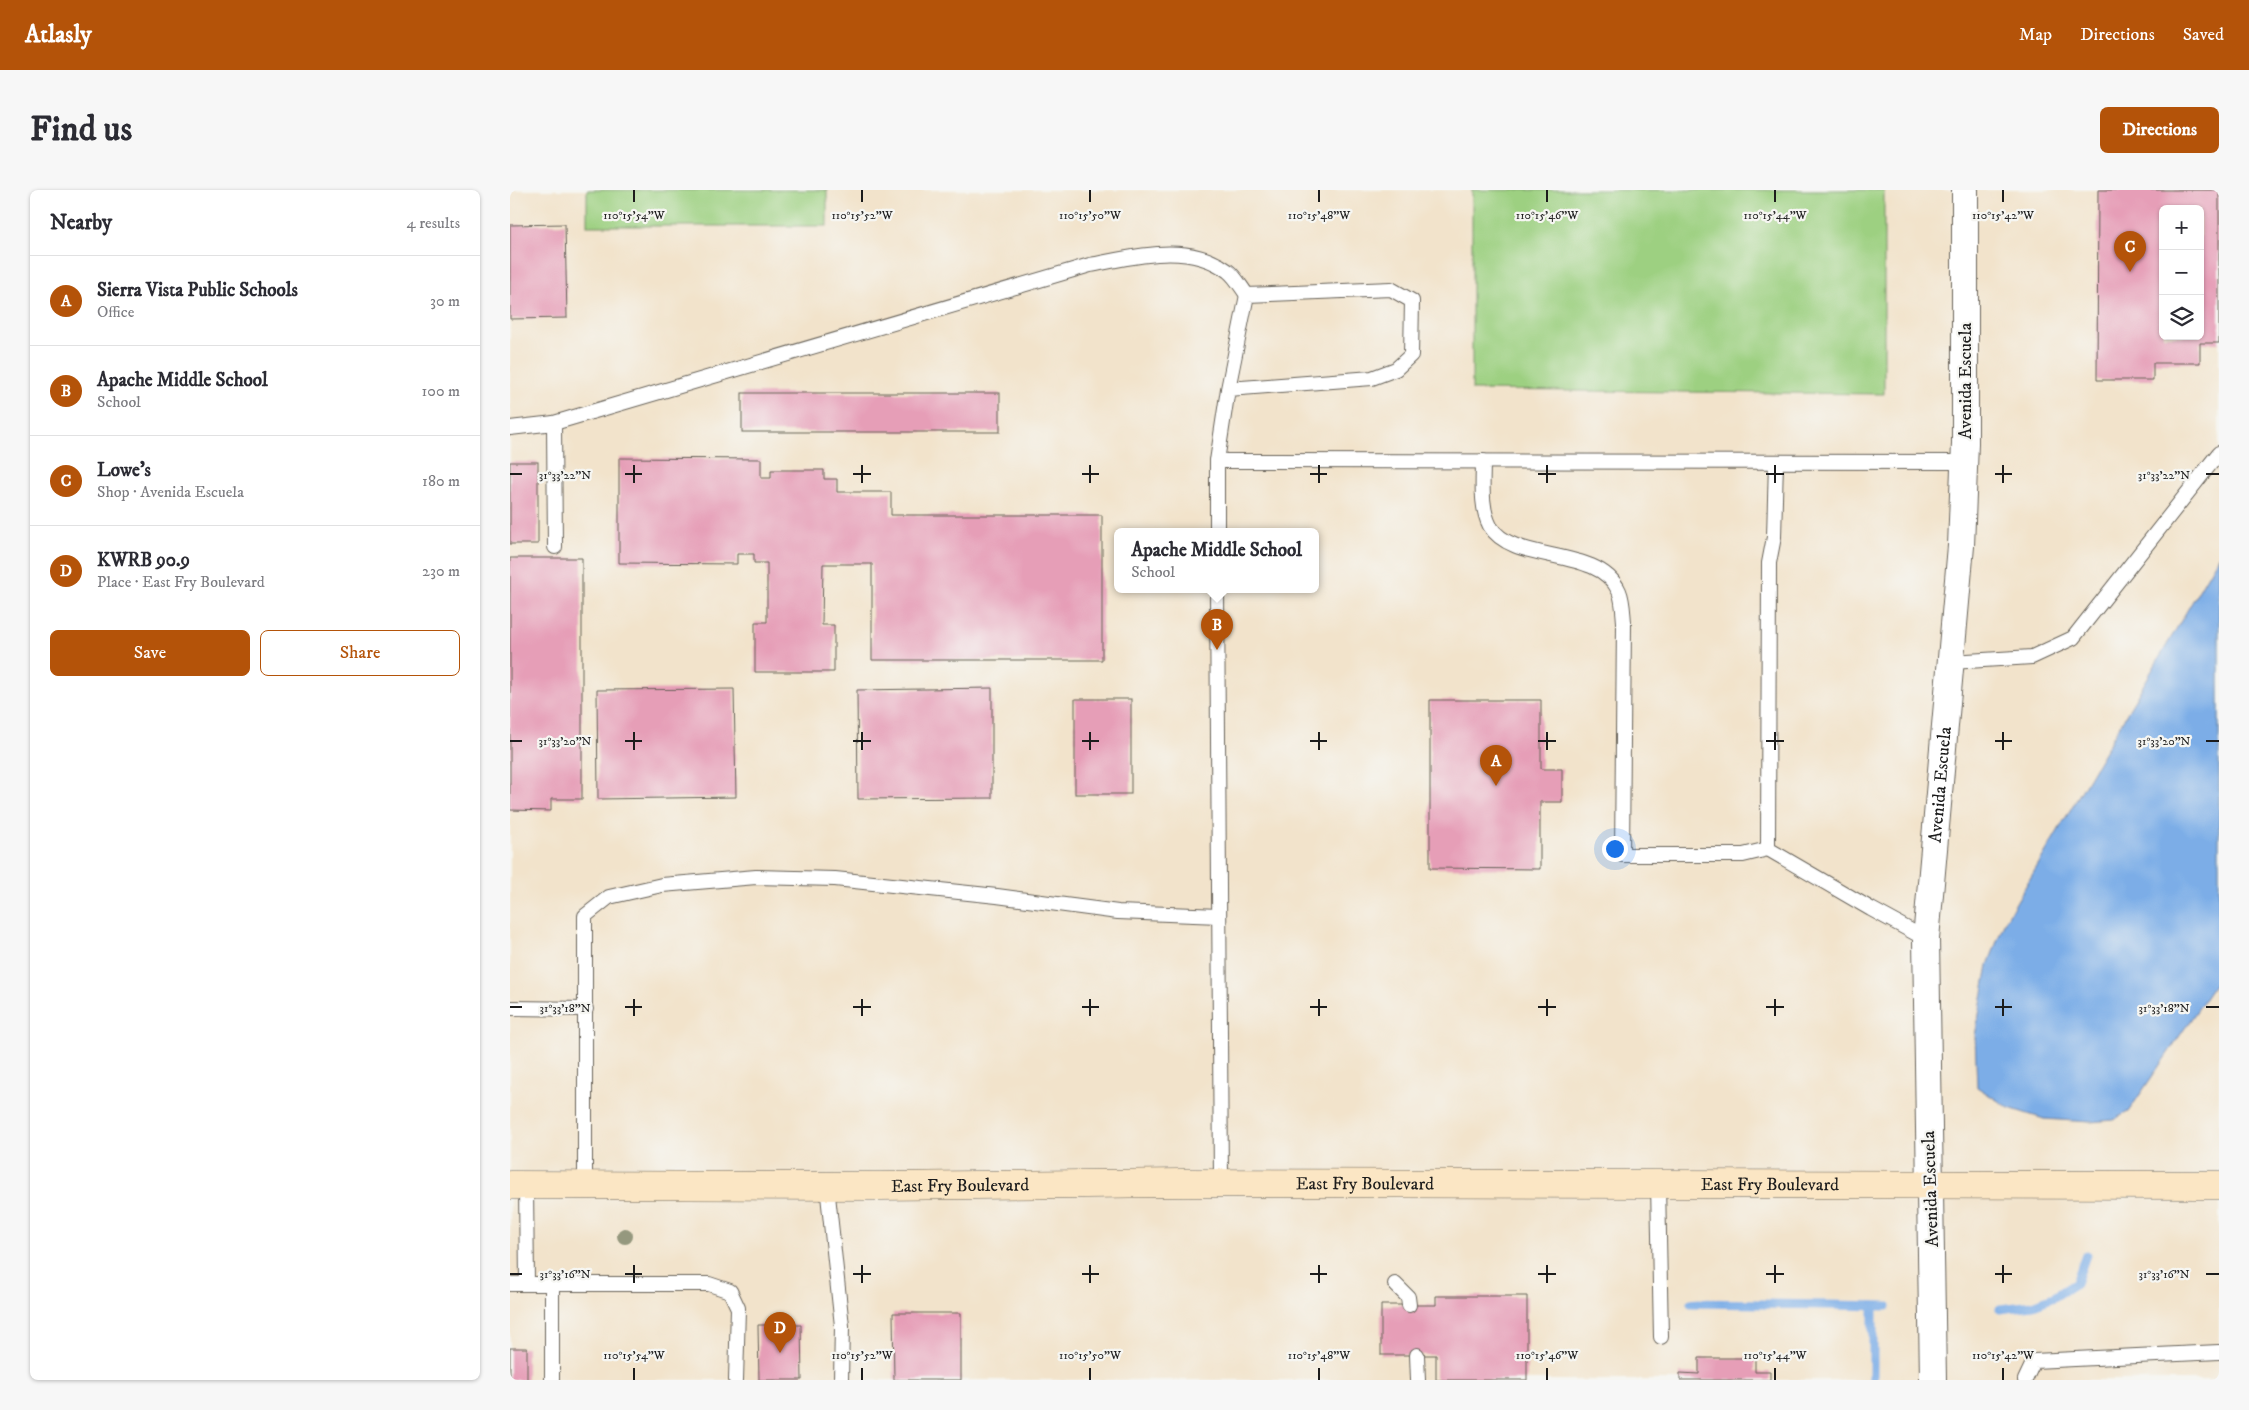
<!DOCTYPE html>
<meta charset="utf-8">
<style>
:root{--surface:#fff;--page:#f7f7f7;--text:#2b2b33;--muted:#7c7c81;--line:#e1e1e2;--accent:#b45309}
body{margin:0;font-family:"IM FELL DW Pica",serif;background:var(--page);color:var(--text)}
.controls{position:absolute;right:15px;top:15px;display:grid;overflow:hidden;border-radius:8px;box-shadow:0 1px 4px #0004}
.controls button{width:45px;height:45px;display:grid;place-items:center;padding:0;border:0;border-bottom:1px solid var(--line);background:var(--surface);color:var(--text);font:25px sans-serif}
.you{position:absolute;left:1104px;top:658px;width:18px;height:18px;margin:-12px;border:4px solid #fff;border-radius:50%;background:#1a73e8;box-shadow:0 0 0 8px #1a73e833}
.badge{display:grid;place-items:center;width:32px;height:32px;border-radius:50%;background:var(--accent);color:#fff;font-size:16px;font-weight:700}
.pin{position:absolute;translate:-50% -41px;filter:drop-shadow(0 1px 2px #0008)}
.pin::after{content:'';position:absolute;top:26px;width:18px;height:15px;background:inherit;clip-path:polygon(0 0,100% 0,50% 100%)}
.popup{position:absolute;left:604px;top:338px;width:205px;height:65px;box-sizing:border-box;display:grid;place-content:center;border-radius:8px;background:var(--surface);filter:drop-shadow(0 1px 4px #0005);font-size:16px;white-space:nowrap;color:var(--muted)}
.popup b{font-size:19px;color:var(--text)}
.popup::after{content:'';position:absolute;left:50%;top:100%;margin-left:-10px;border:10px solid transparent;border-top-color:var(--surface)}
.list{margin:0;padding:0;list-style:none}
h2{display:flex;justify-content:space-between;align-items:center;height:65px;margin:0;padding:0 20px;font-size:21px}
h2 small{font-size:16px;font-weight:400;color:var(--muted)}
.list li{display:grid;grid-template-columns:32px 1fr auto;gap:15px;align-items:center;box-sizing:border-box;height:90px;padding:0 20px;border-top:1px solid var(--line)}
.list b{display:block;font-size:19px;white-space:nowrap}
.list p{margin:0;font-size:16px;white-space:nowrap;color:var(--muted)}
.list em{font-size:16px;font-style:normal;color:var(--muted)}
.actions{display:flex;gap:10px;padding:15px 20px}
.actions a{flex:1;padding:11px 0;border:1px solid var(--accent);border-radius:8px;text-align:center;font-size:18px;color:var(--accent)}
.actions .main{background:var(--accent);color:#fff}
.icon{flex:none;width:28px;height:28px;fill:none;stroke:currentColor;stroke-width:2;stroke-linecap:round;stroke-linejoin:round}
.map{position:relative;flex:none;width:1709px;height:1190px;overflow:hidden;border-radius:8px}
header{display:flex;align-items:center;gap:30px;box-sizing:border-box;height:70px;padding:0 25px;background:var(--accent);color:#fff}
header strong{font-size:24px}
nav{display:flex;gap:28px;margin-inline-start:auto;font-size:18px}
.intro{display:flex;align-items:center;justify-content:space-between;box-sizing:border-box;height:120px;padding:0 30px}
h1{margin:0;font-size:35px}
.button{padding:12px 22px;border-radius:8px;background:var(--accent);color:#fff;font-size:18px;font-weight:700}
main{display:flex;gap:30px;padding:0 30px}
aside{flex:1;background:var(--surface);border-radius:8px;box-shadow:0 1px 4px #0004}
.map>svg:first-child{display:block}
.green{fill:#9dd081;stroke:#5c764e}
.water{fill:#7bade7;stroke:#4c6482}
.lines{fill:none;stroke-linecap:round;stroke-linejoin:round}
.stream{stroke:#7bade7;stroke-width:9}
.building{fill:#e69eb7;fill-rule:evenodd}
.lane-casing{stroke:#676259;stroke-width:16}
.street-casing{stroke:#676259;stroke-width:28}
.secondary-casing{stroke:#676259;stroke-width:29}
.lane{stroke:#fff;stroke-width:14}
.street{stroke:#fff;stroke-width:26}
.secondary{stroke:#fbe6c4;stroke-width:28}
.tree{fill:#95987e}
.ticks{fill:none;stroke:#1c1c1c;stroke-width:2}
.labels{text-anchor:middle;stroke-width:4.5;stroke-linejoin:round;paint-order:stroke}
.street-label{font-size:18px;fill:#1c1c1c;stroke:#f6f6f2}
.ticks-label{font-size:12px;text-anchor:middle;fill:#1c1c1c;stroke:#f6f6f2;stroke-width:4.5;stroke-linejoin:round;paint-order:stroke}
</style>
<header>
<strong>Atlasly</strong>
<nav><a>Map</a><a>Directions</a><a>Saved</a></nav>
</header>
<div class="intro"><h1>Find us</h1><a class="button">Directions</a></div>
<main>
<aside>
<h2>Nearby<small>4 results</small></h2>
<ul class="list">
<li><span class="badge">A</span><div><b>Sierra Vista Public Schools</b><p>Office</p></div><em>30 m</em></li>
<li><span class="badge">B</span><div><b>Apache Middle School</b><p>School</p></div><em>100 m</em></li>
<li><span class="badge">C</span><div><b>Lowe's</b><p>Shop · Avenida Escuela</p></div><em>180 m</em></li>
<li><span class="badge">D</span><div><b>KWRB 90.9</b><p>Place · East Fry Boulevard</p></div><em>230 m</em></li>
</ul>
<div class="actions"><a class="main">Save</a><a>Share</a></div>
</aside>
<div class="map">
<svg width="1709" height="1190" viewBox="0 0 1709 1190">
<rect width="100%" height="100%" fill="#f6f6f2"/>
<filter id="ink" filterUnits="userSpaceOnUse"><feTurbulence type="fractalNoise" baseFrequency=".02" numOctaves="2"/><feDisplacementMap in="SourceGraphic" scale="10" xChannelSelector="R" yChannelSelector="G"/><feConvolveMatrix kernelMatrix="1 2 1 2 8 2 1 2 1" color-interpolation-filters="sRGB"/></filter>
<filter id="wash" filterUnits="userSpaceOnUse"><feTurbulence type="fractalNoise" baseFrequency=".0096" numOctaves="4" result="noise"/><feDisplacementMap in="SourceGraphic" scale="20" xChannelSelector="R" yChannelSelector="G"/><feGaussianBlur stdDeviation="1.12" result="paint"/><feColorMatrix in="noise" values="0 0 0 0 0 0 0 0 0 0 0 0 0 0 0 0 0 1.4 0 .05"/><feComposite in="paint" operator="in"/></filter>
<g filter="url(#wash)">
<rect width="100%" height="100%" fill="#f2e3cb"/>
<!-- green -->
<g class="green">
<rect x="77" y="0" width="240" height="36"/>
<polygon points="962,0 1374,0 1374,204 962,200"/>
</g>
<!-- water -->
<polygon class="water" points="1709,366 1709,788 1618,922 1603,930 1580,932 1534,929 1499,918 1467,897 1465,846 1478,775 1494,733"/>
<g class="lines">
<!-- stream -->
<g class="stream">
<polyline points="1181,1113 1377,1116"/>
<polyline points="1363,1116 1363,1190"/>
<polyline points="1490,1119 1523,1115 1544,1107 1566,1093 1576,1065"/>
</g>
</g>
<g id="blocks">
<!-- building -->
<g class="building">
<path d="M1588,0H1709V153H1690V173H1643V190H1587ZM1653,19H1690V146H1653Z"/>
<polygon points="55,34 57,128 0,129 0,35"/>
<rect x="232" y="203" width="258" height="39"/>
<polygon points="109,268 251,269 251,288 261,288 261,280 314,280 314,289 327,289 327,302 381,302 381,325 592,325 592,470 362,470 362,374 313,374 312,435 324,435 324,482 245,482 245,432 257,432 257,373 244,373 244,364 227,364 227,374 109,373"/>
<rect x="0" y="272" width="28" height="82"/>
<polygon points="0,368 72,368 72,609 41,609 41,621 0,620"/>
<polygon points="482,498 482,608 348,609 347,500"/>
<polygon points="224,499 226,607 88,609 87,500"/>
<rect x="565" y="509" width="56" height="95"/>
<polygon points="920,510 1031,510 1031,579 1052,579 1052,612 1030,612 1030,679 920,678"/>
<polygon points="926,1106 1017,1106 1017,1190 926,1190 926,1165 871,1165 871,1115 926,1115"/>
<polygon points="383,1123 451,1123 451,1190 384,1190"/>
<polygon points="248,1135 291,1135 292,1190 249,1190"/>
<rect x="0" y="1158" width="17" height="32"/>
<polygon points="1189,1168 1245,1168 1245,1182 1260,1182 1260,1190 1170,1190 1170,1183 1189,1184"/>
</g>
</g>
</g>
<g filter="url(#ink)">
<use href="#blocks" fill-opacity="0" stroke="#676259" stroke-width="1"/>
<g class="lines">
<!-- lane casing -->
<g class="lane-casing">
<g id="lane">
<polyline points="44,233 45,357"/>
<path d="M0,238L44,233L580,75C624,67 678,51 718,81C725,86 731,97 737,105"/>
<polyline points="707,271 1455,272"/>
<path d="M973,271C973,291 970,317 980,336C1003,375 1088,355 1109,401C1113,410 1113,422 1114,432L1112,665H1233L1258,659"/>
<polyline points="1266,272 1264,347 1259,373 1258,659 1361,719 1416,749"/>
<polyline points="707,341 707,271 718,199 737,105 881,99 902,111 901,165 886,179 862,188 718,199"/>
<polyline points="707,399 711,993"/>
<polyline points="1441,472 1522,467 1563,448 1709,263"/>
<polyline points="0,818 76,819"/>
<polyline points="1148,994 1151,1147"/>
<polyline points="16,995 17,1094 199,1094 220,1101 228,1118 226,1190"/>
<polyline points="75,995 75,726 99,707 152,695 246,687 325,689 487,706 608,722 709,726"/>
<polyline points="317,996 332,1136 331,1190"/>
<polyline points="0,1094 17,1094"/>
<polyline points="885,1094 898,1107 899,1115"/>
<polyline points="907,1165 908,1190"/>
<polyline points="42,1190 42,1094"/>
<polyline points="1515,1190 1524,1171 1709,1162"/>
</g>
</g>
<!-- street casing -->
<g class="street-casing">
<g id="street">
<path id="s1" d="M1423,1190L1416,749L1451,356L1455,253V0"/>
</g>
</g>
<!-- secondary casing -->
<g class="secondary-casing">
<g id="secondary">
<path id="s2" d="M0,995L370,996L673,993L1709,995"/>
</g>
</g>
<!-- lane -->
<use href="#lane" class="lane"/>
<!-- street -->
<use href="#street" class="street"/>
<!-- secondary -->
<use href="#secondary" class="secondary"/>
</g>
<!-- trees -->
<circle class="tree" cx="115" cy="1046" r="8"/>
</g>
<!-- ticks -->
<path class="ticks" d="M124,0V12M352,0V12M580,0V12M809,0V12M1037,0V12M1265,0V12M1493,0V12M124,275V293M352,275V293M580,275V293M809,275V293M1037,275V293M1265,275V293M1493,275V293M0,284H12M115,284H132M343,284H361M572,284H589M800,284H817M1028,284H1046M1256,284H1274M1485,284H1502M1696,284H1709M124,542V560M352,542V560M580,542V560M809,542V560M1037,542V560M1265,542V560M1493,542V560M0,551H12M115,551H132M343,551H361M572,551H589M800,551H817M1028,551H1046M1256,551H1274M1485,551H1502M1696,551H1709M124,809V826M352,809V826M580,809V826M809,809V826M1037,809V826M1265,809V826M1493,809V826M0,817H12M115,817H132M343,817H361M572,817H589M800,817H817M1028,817H1046M1256,817H1274M1485,817H1502M1696,817H1709M124,1075V1093M352,1075V1093M580,1075V1093M809,1075V1093M1037,1075V1093M1265,1075V1093M1493,1075V1093M0,1084H12M115,1084H132M343,1084H361M572,1084H589M800,1084H817M1028,1084H1046M1256,1084H1274M1485,1084H1502M1696,1084H1709M124,1178V1190M352,1178V1190M580,1178V1190M809,1178V1190M1037,1178V1190M1265,1178V1190M1493,1178V1190"/>
<g class="labels">
<!-- street labels -->
<g class="street-label">
<text transform="translate(1455 191) rotate(-90)" y="6">Avenida Escuela</text>
<text dy="6" stroke="none"><textPath href="#s1" startOffset="596">Avenida Escuela</textPath></text>
<text dy="6" stroke="none"><textPath href="#s2" startOffset="855">East Fry Boulevard</textPath></text>
<text dy="6" stroke="none"><textPath href="#s2" startOffset="1260">East Fry Boulevard</textPath></text>
<text dy="6" stroke="none"><textPath href="#s2" startOffset="450">East Fry Boulevard</textPath></text>
<text transform="translate(1420 999) rotate(-92)" y="6">Avenida Escuela</text>
</g>
</g>
<g class="ticks-label">
<text x="124" y="29">110°15'54"W</text>
<text x="352" y="29">110°15'52"W</text>
<text x="580" y="29">110°15'50"W</text>
<text x="809" y="29">110°15'48"W</text>
<text x="1037" y="29">110°15'46"W</text>
<text x="1265" y="29">110°15'44"W</text>
<text x="1493" y="29">110°15'42"W</text>
<text x="55" y="289">31°33'22"N</text>
<text x="1654" y="289">31°33'22"N</text>
<text x="55" y="555">31°33'20"N</text>
<text x="1654" y="555">31°33'20"N</text>
<text x="55" y="822">31°33'18"N</text>
<text x="1654" y="822">31°33'18"N</text>
<text x="55" y="1088">31°33'16"N</text>
<text x="1654" y="1088">31°33'16"N</text>
<text x="124" y="1169">110°15'54"W</text>
<text x="352" y="1169">110°15'52"W</text>
<text x="580" y="1169">110°15'50"W</text>
<text x="809" y="1169">110°15'48"W</text>
<text x="1037" y="1169">110°15'46"W</text>
<text x="1265" y="1169">110°15'44"W</text>
<text x="1493" y="1169">110°15'42"W</text>
</g>
</svg>
<div class="controls">
<button>+</button>
<button>−</button>
<button><svg class="icon" aria-label="layers" viewBox="0 0 24 24"><path d="M12 4l9 5-9 5-9-5zM3 14l9 5 9-5"/></svg></button>
</div>
<div class="you"></div>
<div class="pin badge" style="left:986px;top:596px">A</div>
<div class="pin badge" style="left:707px;top:460px">B</div>
<div class="popup"><b>Apache Middle School</b>School</div>
<div class="pin badge" style="left:1620px;top:82px">C</div>
<div class="pin badge" style="left:270px;top:1163px">D</div>
</div>
</main>
